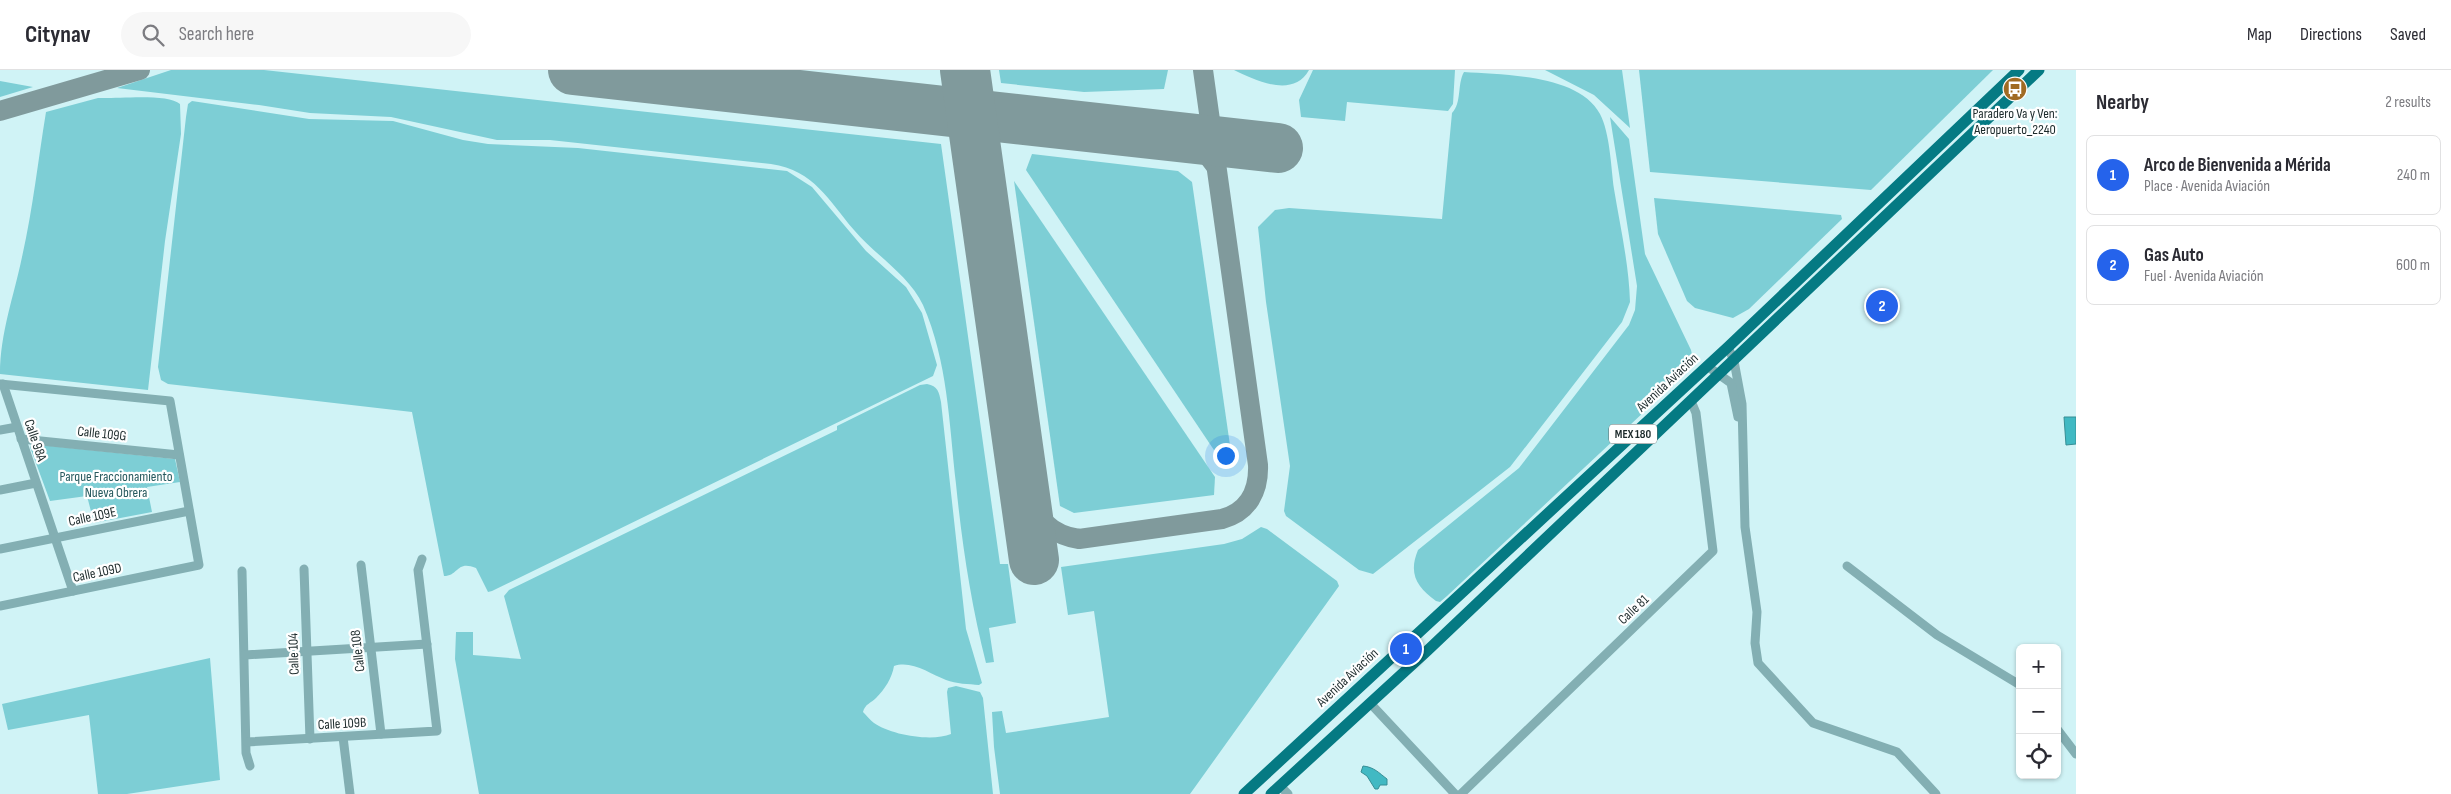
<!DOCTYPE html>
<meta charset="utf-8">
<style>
:root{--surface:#fff;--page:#f7f7f7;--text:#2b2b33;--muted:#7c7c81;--line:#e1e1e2;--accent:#2563eb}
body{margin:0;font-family:"Sofia Sans Condensed",sans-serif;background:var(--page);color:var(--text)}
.controls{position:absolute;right:15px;bottom:15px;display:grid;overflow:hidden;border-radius:8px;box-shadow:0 1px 4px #0004}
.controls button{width:45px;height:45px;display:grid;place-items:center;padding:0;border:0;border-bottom:1px solid var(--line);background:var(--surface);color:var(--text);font:25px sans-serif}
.you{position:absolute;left:1225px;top:385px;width:18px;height:18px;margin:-12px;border:4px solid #fff;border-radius:50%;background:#1a73e8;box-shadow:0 0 0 8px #1a73e833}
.badge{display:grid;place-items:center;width:32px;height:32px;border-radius:50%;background:var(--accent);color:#fff;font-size:16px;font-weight:700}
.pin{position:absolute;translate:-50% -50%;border:2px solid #fff;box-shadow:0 1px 5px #0006}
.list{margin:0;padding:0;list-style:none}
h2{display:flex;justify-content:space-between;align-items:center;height:65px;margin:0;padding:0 20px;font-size:21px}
h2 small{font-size:16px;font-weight:400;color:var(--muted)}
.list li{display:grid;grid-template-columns:32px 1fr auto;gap:15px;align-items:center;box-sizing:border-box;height:80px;margin:0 10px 10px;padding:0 10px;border:1px solid var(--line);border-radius:8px}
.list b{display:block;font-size:19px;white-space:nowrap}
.list p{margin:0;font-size:16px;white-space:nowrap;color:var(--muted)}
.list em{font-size:16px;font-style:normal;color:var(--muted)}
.icon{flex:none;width:28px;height:28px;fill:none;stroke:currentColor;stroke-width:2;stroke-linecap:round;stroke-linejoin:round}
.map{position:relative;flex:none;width:2076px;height:724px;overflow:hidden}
header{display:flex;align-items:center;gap:30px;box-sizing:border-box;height:70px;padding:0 25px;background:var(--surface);border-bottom:1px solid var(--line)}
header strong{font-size:24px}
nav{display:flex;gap:28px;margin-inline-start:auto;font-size:18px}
.search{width:350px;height:45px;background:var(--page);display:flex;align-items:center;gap:12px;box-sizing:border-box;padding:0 18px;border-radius:28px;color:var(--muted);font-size:19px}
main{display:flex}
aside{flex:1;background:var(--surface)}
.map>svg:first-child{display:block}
.green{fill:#7dced5}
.water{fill:#41b9c3;stroke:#368e95}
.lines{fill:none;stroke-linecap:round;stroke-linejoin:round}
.taxiway{stroke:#809a9c;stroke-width:20}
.runway{stroke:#809a9c;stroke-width:50}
.minor{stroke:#83afb3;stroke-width:9}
.major{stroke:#057a83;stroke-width:11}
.labels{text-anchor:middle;stroke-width:4.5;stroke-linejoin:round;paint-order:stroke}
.shield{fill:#fff;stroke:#606a6b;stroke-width:1}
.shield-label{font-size:12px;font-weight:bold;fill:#1c2a2b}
.poi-label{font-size:14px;fill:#1c2a2b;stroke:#fff}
.street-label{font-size:14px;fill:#1c2a2b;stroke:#fff}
.park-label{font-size:14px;fill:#27595e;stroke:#fff}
</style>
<header>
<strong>Citynav</strong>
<div class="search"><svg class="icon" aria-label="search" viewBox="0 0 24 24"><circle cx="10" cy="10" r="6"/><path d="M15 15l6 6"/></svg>Search here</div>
<nav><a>Map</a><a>Directions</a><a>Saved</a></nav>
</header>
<main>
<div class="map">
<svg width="2076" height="724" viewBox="0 0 2076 724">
<rect width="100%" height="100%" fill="#d0f3f6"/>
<!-- green -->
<g class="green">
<path d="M171,0H264L941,74L1000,494H1008L1016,553L989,558L994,592L986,593C971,534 962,474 956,414C949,353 948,292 923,235C909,205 875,185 854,160C828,130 815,101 771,94L550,70H497L391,47L310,43L259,35L117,18Z"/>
<polygon points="999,0 1168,0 1164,19 1084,22 1001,13"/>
<path d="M1234,0H1309C1293,29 1255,10 1234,0Z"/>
<polygon points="1313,0 1455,0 1453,34 1448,41 1347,32 1345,51 1301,47 1299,30"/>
<polygon points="1545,0 1622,0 1630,58 1594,25"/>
<polygon points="1639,0 1993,0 1871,120 1650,102"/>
<path d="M1464,2C1504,5 1579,4 1600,44C1610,63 1611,97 1614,119C1620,156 1629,194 1630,232L1622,252L1510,397L1373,504L1359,500L1286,446L1284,441L1290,396L1266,232L1258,157L1275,140L1289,138L1442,149L1452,43C1462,33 1457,14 1464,2Z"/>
<polygon points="0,11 33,17 0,27"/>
<path d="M98,28C116,29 168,23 180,34L181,64L165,171L148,320L0,304C0,263 14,226 22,187C33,139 38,90 46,42Z"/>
<path d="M192,31L309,49L393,51L463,70L488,74L578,78L787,101L812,117L866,181L906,217L922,243L937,295L933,306L492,521L488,522L476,498C456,490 459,506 444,506L412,342L168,314L161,310L158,297L186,47L188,34Z"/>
<path d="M1610,47L1629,69L1645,184L1691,280L1693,289L1691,298L1447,526L1440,532L1436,531C1417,517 1408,504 1418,480L1519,398L1629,255L1635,240L1637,216Z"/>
<polygon points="1032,84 1178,101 1192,112 1232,389 1220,389 1026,100"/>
<polygon points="1014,111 1215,407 1214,425 1074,443 1060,436"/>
<polygon points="1654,128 1841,145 1842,149 1749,239 1733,248 1695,238 1687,231 1658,164"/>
<path d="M927,314C938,316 939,322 941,332L966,559L982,613L979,615C969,614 956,614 946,610C930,604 912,590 894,596C892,608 885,619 876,628C871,633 865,634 863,642C866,645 870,650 874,653C891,665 932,672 951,664L947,622L948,618L956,616L980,622L983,628L993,724H479L455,589L456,562H473V585L521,589L504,526L509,520L837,360V356L920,315Z"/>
<polygon points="32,374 175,389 180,412 147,417 152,442 94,453 87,426 50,431 30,377"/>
<polygon points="1261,457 1267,459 1337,511 1339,516 1190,724 1000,724 994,677 992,642 1002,641 1006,663 1109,647 1094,541 1068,545 1061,497 1224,474 1242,469"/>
<polygon points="210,588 220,710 127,724 98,724 89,645 8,660 2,634"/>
</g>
<!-- water -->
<g class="water">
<polygon points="2064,347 2076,347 2076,374 2066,375"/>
<path d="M1363,696C1374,697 1379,703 1387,709V715H1380L1378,719H1375L1367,706L1361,702Z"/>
</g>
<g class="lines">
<!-- taxiway -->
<g class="taxiway">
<polyline points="0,41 140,0"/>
<polyline points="1176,67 1202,78 1215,95"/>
<path d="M1024,419C1034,446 1050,465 1079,469L1222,449C1248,442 1259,421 1258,395L1203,0"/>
</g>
<!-- runway -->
<g class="runway">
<polyline points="573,0 1278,78"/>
<polyline points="965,0 1034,490"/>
</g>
<!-- minor -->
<g class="minor">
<polyline points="1728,277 1734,291 1742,334 1745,457 1757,542 1755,573 1758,593 1813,653 1897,682 1936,724"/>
<polyline points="1707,296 1731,313 1738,347"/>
<polyline points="0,314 170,331 199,495 0,536"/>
<polyline points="3,314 73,521"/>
<polyline points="0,360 17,357"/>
<polyline points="21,369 179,385"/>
<polyline points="0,420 36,413"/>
<polyline points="0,479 189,441"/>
<polyline points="361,495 381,664"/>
<polyline points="1847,496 1937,565 2020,615"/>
<polyline points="304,499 310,669"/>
<polyline points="242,501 246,683 250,696"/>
<polyline points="245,585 427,574"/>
<polyline points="1370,633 1455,724"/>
<polyline points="2057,659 2076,684"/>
<polyline points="343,667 350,724"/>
<polyline points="247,672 437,661 418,500 422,489"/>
<polyline points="1280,716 1288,724"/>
<polyline points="1461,724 1713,481 1696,343 1691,331"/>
</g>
<!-- major -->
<g class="major">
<polyline points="1244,724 1728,277 2019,0"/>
<polyline points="1271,724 1427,581 2039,0"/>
</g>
</g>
<!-- icons -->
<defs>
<g id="bus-disc" transform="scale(1.25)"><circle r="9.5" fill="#a06b23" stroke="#fff"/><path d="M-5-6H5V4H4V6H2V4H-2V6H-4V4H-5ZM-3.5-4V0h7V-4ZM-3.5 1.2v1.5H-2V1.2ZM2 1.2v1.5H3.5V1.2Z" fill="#fff"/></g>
</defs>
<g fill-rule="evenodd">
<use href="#bus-disc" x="2015" y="19"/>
</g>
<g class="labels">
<!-- shield labels -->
<rect class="shield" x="1609" y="354.5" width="48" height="19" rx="4"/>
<g class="shield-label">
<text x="1633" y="368">MEX 180</text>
</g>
<!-- poi labels -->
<g class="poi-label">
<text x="2015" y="48">Paradero Va y Ven:<tspan x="2015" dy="16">Aeropuerto_2240</tspan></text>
</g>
<!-- street labels -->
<g class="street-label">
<text transform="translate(1667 312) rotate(-43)" y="5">Avenida Aviación</text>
<text transform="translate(102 363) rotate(6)" y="5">Calle 109G</text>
<text transform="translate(36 370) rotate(71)" y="5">Calle 98A</text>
<text transform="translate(92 446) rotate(-12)" y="5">Calle 109E</text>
<text transform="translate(97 502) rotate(-12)" y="5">Calle 109D</text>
<text transform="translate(1633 539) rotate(-43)" y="5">Calle 81</text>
<text transform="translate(357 581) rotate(-97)" y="5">Calle 108</text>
<text transform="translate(293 584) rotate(-92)" y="5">Calle 104</text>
<text transform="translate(1347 607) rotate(-43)" y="5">Avenida Aviación</text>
<text transform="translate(342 653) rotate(-3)" y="5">Calle 109B</text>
</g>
<!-- park labels -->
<g class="park-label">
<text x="116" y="411">Parque Fraccionamiento<tspan x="116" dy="16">Nueva Obrera</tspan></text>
</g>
</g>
</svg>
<div class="controls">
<button>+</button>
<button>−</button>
<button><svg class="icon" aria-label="locate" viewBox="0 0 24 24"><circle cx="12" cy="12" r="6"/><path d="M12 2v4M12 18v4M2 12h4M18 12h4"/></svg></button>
</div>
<div class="you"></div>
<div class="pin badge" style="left:1406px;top:579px">1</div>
<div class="pin badge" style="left:1882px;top:236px">2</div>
</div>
<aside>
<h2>Nearby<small>2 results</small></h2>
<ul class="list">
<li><span class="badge">1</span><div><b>Arco de Bienvenida a Mérida</b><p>Place · Avenida Aviación</p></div><em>240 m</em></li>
<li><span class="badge">2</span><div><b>Gas Auto</b><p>Fuel · Avenida Aviación</p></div><em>600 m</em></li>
</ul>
</aside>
</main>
